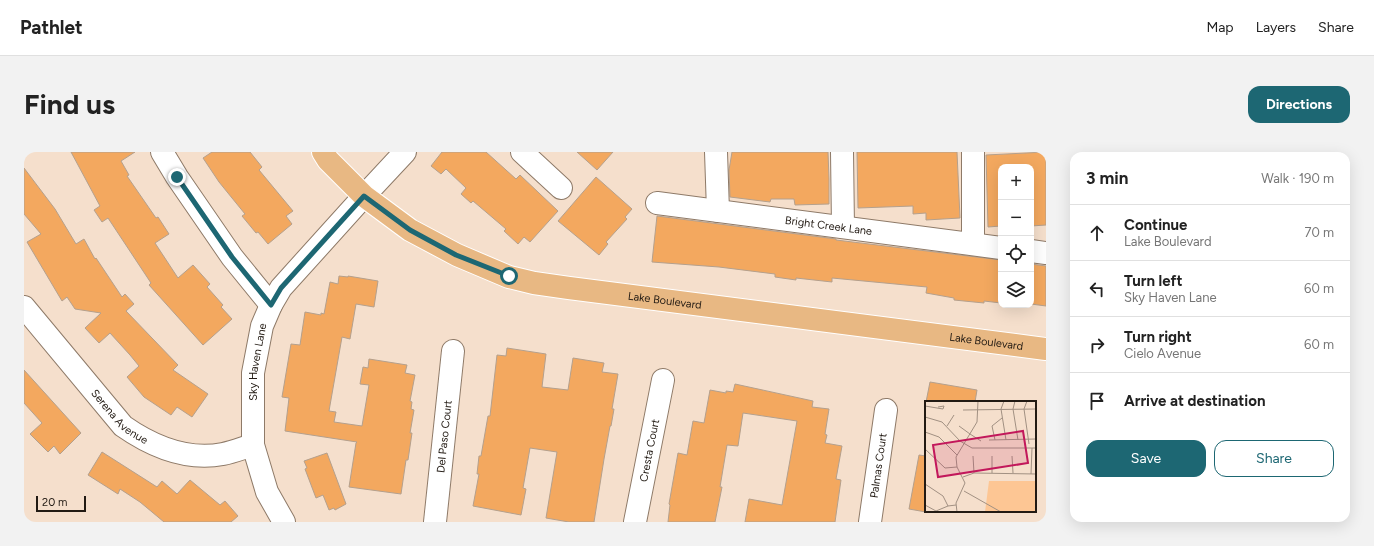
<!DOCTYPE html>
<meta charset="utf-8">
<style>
:root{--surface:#fff;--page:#f2f2f2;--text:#222;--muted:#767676;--line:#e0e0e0;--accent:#1d6773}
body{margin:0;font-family:Figtree,sans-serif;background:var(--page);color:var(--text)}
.controls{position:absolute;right:12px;top:12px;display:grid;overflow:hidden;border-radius:8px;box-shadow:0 4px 16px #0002}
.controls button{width:36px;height:36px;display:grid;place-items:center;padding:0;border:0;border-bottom:1px solid var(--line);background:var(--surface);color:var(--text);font:20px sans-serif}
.scale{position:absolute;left:12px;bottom:10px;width:50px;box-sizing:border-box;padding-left:4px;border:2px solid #221a13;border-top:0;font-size:11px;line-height:14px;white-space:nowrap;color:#221a13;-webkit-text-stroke:3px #f5dfcc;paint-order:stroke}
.stop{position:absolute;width:12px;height:12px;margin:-9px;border:3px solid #1d6773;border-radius:50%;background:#fff}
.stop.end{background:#1d6773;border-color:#fff;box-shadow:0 1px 4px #0008}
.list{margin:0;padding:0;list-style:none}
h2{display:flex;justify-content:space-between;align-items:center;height:52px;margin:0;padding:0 16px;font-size:17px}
h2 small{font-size:13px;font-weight:400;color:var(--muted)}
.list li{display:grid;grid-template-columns:26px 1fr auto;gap:12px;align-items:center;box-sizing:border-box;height:56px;padding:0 16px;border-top:1px solid var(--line)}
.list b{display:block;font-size:15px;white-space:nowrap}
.list p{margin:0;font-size:13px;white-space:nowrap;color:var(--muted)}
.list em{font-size:13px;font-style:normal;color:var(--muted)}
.actions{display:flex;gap:8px;padding:12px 16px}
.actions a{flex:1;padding:9px 0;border:1px solid var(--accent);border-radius:12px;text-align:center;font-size:14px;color:var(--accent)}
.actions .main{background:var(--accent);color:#fff}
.icon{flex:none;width:22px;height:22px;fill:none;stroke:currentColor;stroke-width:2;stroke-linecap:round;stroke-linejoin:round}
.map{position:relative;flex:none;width:1022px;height:370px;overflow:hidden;border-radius:12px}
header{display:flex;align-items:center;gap:24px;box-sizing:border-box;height:56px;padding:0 20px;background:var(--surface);border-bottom:1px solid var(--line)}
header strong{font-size:19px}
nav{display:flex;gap:22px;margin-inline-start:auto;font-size:14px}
.intro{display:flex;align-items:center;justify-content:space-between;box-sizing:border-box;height:96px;padding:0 24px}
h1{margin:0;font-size:28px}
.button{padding:10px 18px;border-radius:12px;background:var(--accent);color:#fff;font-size:14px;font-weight:700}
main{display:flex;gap:24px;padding:0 24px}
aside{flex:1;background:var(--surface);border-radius:12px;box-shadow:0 4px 16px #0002}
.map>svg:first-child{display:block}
.building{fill:#f3a85f;stroke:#b4a08d}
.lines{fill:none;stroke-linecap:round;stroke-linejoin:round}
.minor-casing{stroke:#8e7a68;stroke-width:24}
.major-casing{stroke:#fff;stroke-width:24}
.minor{stroke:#fff;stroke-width:22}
.major{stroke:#e8b883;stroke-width:22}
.route{stroke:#1d6773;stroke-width:5}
.labels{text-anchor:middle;stroke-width:3.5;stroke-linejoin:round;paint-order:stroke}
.street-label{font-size:11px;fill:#221a13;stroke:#f5dfcc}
.inset-road{fill:none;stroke:#a19082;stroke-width:1}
.view{fill:#c2185b;fill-opacity:0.15;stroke:#c2185b;stroke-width:2}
.inset-edge{fill:none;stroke:#221a13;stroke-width:2}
</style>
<header>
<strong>Pathlet</strong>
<nav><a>Map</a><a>Layers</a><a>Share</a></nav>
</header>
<div class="intro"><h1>Find us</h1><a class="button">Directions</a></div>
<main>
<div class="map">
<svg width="1022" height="370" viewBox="0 0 1022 370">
<rect width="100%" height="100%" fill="#f5dfcc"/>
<!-- building -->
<g class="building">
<polygon points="47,0 111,0 97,9 105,23 103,24 132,66 134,65 145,82 131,91 154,126 169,113 186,132 183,135 199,153 197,155 208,167 179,193 125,133 127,131 84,66 78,70 70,58 76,54"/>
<polygon points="188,0 226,0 238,15 235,18 269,59 262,64 268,72 244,92 234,80 232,81 218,64 221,62 195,30 179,6"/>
<polygon points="418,0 462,0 492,27 496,23 534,59 506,90 500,85 494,92 480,79 482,77 449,49 447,51 437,42 442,36 422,17 417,22 407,14"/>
<polygon points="553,0 589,0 573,18"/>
<polygon points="708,0 804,0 805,27 805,52 771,53 770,47 747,47 746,50 706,45 705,18"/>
<polygon points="833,0 933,0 936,66 902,68 902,61 889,62 889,54 834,56"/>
<polygon points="1022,0 1022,73 1007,74 1007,15 977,15 977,74 964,75 962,3"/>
<polygon points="0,16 31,57 52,92 60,87 71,107 72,106 98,145 101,142 110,152 102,159 154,213 149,218 184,242 168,265 153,255 147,263 120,245 103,225 115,214 106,203 86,181 75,191 61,176 77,161 51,157 43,145 38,149 3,90 17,82 0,62"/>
<polygon points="572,25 608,57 601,65 603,67 582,90 584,92 575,103 534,69"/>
<polygon points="633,64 812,87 812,88 977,108 977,151 960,149 960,151 930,148 930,146 902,141 903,135 808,126 808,130 772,126 772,128 751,125 751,122 695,115 628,110"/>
<polygon points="1007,112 1022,114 1022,154 1007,152"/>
<polygon points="315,124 324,125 324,124 354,129 350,155 332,152 326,187 318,185 305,259 312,260 310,270 338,274 345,233 336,232 339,215 344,216 345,207 383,213 381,221 391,223 386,249 388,250 387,257 390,258 386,281 388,281 384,308 382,308 377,342 325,335 332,291 333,290 261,279 265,246 258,245 267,192 276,193 281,160 297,163 297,161 300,162 306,130 314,132"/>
<polygon points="483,196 522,202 518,235 544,238 549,206 580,211 578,220 594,222 588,257 590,257 587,274 586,274 580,307 570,370 545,370 522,366 533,300 506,296 499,336 502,337 497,363 449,354 455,322 453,322 455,304 457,304 464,264 466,264 473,203 482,204"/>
<polygon points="0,218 57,281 36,302 30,294 24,300 6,282 18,271 0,251"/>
<polygon points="906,230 953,238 951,250 902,250"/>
<polygon points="711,232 789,249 788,255 805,257 801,282 803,283 801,291 818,294 812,327 817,328 811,370 721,370 725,347 758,353 773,269 719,261 714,294 703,293 696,335 698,335 691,370 644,370 646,353 645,352 654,301 663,303 669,269 680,271 686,238 702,241 702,239 709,240"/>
<polygon points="78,300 133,335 138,329 153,342 166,328 196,353 201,349 214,364 207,370 140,370 116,350 96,337 94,342 64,323"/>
<polygon points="303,301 322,352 311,358 310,356 305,358 299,343 292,346 281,317 283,316 280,309"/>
<polygon points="895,303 902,304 902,360 885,357"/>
</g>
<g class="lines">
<!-- minor casing -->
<g class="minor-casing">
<g id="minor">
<polyline points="138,0 153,25 208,105 247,153"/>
<polyline points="498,0 537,36"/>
<polyline points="692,0 694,59"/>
<polyline points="818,0 819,75"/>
<polyline points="949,0 949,92"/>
<path id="s1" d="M633,51L977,96"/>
<polyline points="1007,99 1022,101"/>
<path id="s2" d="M0,155L99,274C129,295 162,309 199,302C209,300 219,296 229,293"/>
<path id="s3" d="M260,370L243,340L229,293V221L238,174L247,153L257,136L340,44L381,0"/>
<path id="s4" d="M411,370L429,199"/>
<path id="s5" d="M611,370L639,228"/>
<path id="s6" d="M846,370L862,258"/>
</g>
</g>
<!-- major casing -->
<g class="major-casing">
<g id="major">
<path id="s7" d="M299,0L304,8L340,44L386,78L433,103L485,125L510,131L545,136L1022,197"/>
</g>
</g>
<!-- minor -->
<use href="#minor" class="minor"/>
<!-- major -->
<use href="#major" class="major"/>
</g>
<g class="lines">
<!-- route -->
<polyline class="route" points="153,25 208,105 247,153 257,136 340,44 386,78 432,103 485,124"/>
</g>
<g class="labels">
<!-- street labels -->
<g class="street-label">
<text dy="4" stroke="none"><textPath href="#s1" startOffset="173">Bright Creek Lane</textPath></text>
<text dy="4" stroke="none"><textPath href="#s7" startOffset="385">Lake Boulevard</textPath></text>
<text dy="4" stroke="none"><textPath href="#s7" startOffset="709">Lake Boulevard</textPath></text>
<text dy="4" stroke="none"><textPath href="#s3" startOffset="167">Sky Haven Lane</textPath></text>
<text dy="4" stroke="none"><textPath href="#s2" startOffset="146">Serena Avenue</textPath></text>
<text dy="4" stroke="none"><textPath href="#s4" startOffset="86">Del Paso Court</textPath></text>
<text dy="4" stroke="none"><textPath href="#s5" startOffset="73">Cresta Court</textPath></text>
<text dy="4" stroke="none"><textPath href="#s6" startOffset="57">Palmas Court</textPath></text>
</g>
</g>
<!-- overview -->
<g transform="translate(901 249)">
<rect width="111" height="111" fill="#f5dfcc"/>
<path d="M64,80H111V111H60Z" fill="#fdc694"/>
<path class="inset-road" d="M79,0L76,8L81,39M90,0L88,8L93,39M102,0L99,8L104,43M0,5L18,8L19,5L13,6M38,9L111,8M0,16L17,21L35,40L47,47H111M22,25L29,14M34,25L45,33M0,31L14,36L32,54M45,33L56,40M64,39L111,38M70,39L67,25L77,17M0,48L20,67L32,66M48,55L49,72M87,55L88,72M67,72V55M106,73L107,47M38,76L49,72L111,73M0,83L18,95L23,105M39,90L76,111M0,104L11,110L23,105L31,104M32,111L31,102L40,82L32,66L31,56L52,21L53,0"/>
<path class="view" d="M98,30L103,62L13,76L8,44Z"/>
<rect width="111" height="111" class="inset-edge"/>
</g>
</svg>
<div class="controls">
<button>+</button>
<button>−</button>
<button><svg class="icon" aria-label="locate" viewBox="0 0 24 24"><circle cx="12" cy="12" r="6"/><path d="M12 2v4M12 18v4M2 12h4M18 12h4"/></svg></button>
<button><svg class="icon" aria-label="layers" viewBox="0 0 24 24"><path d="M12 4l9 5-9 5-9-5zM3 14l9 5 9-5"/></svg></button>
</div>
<div class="scale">20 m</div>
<div class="stop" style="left:485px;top:124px"></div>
<div class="stop end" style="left:153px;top:25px"></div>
</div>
<aside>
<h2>3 min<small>Walk · 190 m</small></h2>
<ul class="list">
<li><svg class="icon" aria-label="ahead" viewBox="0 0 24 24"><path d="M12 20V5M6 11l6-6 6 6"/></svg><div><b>Continue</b><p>Lake Boulevard</p></div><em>70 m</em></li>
<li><svg class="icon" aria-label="left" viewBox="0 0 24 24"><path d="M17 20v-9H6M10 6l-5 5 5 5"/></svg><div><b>Turn left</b><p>Sky Haven Lane</p></div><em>60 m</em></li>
<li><svg class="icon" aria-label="right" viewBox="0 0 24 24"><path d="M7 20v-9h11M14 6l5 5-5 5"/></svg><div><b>Turn right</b><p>Cielo Avenue</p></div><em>60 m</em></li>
<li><svg class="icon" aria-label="arrive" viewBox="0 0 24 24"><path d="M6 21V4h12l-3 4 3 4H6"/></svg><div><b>Arrive at destination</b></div></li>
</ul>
<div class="actions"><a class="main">Save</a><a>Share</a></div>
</aside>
</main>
